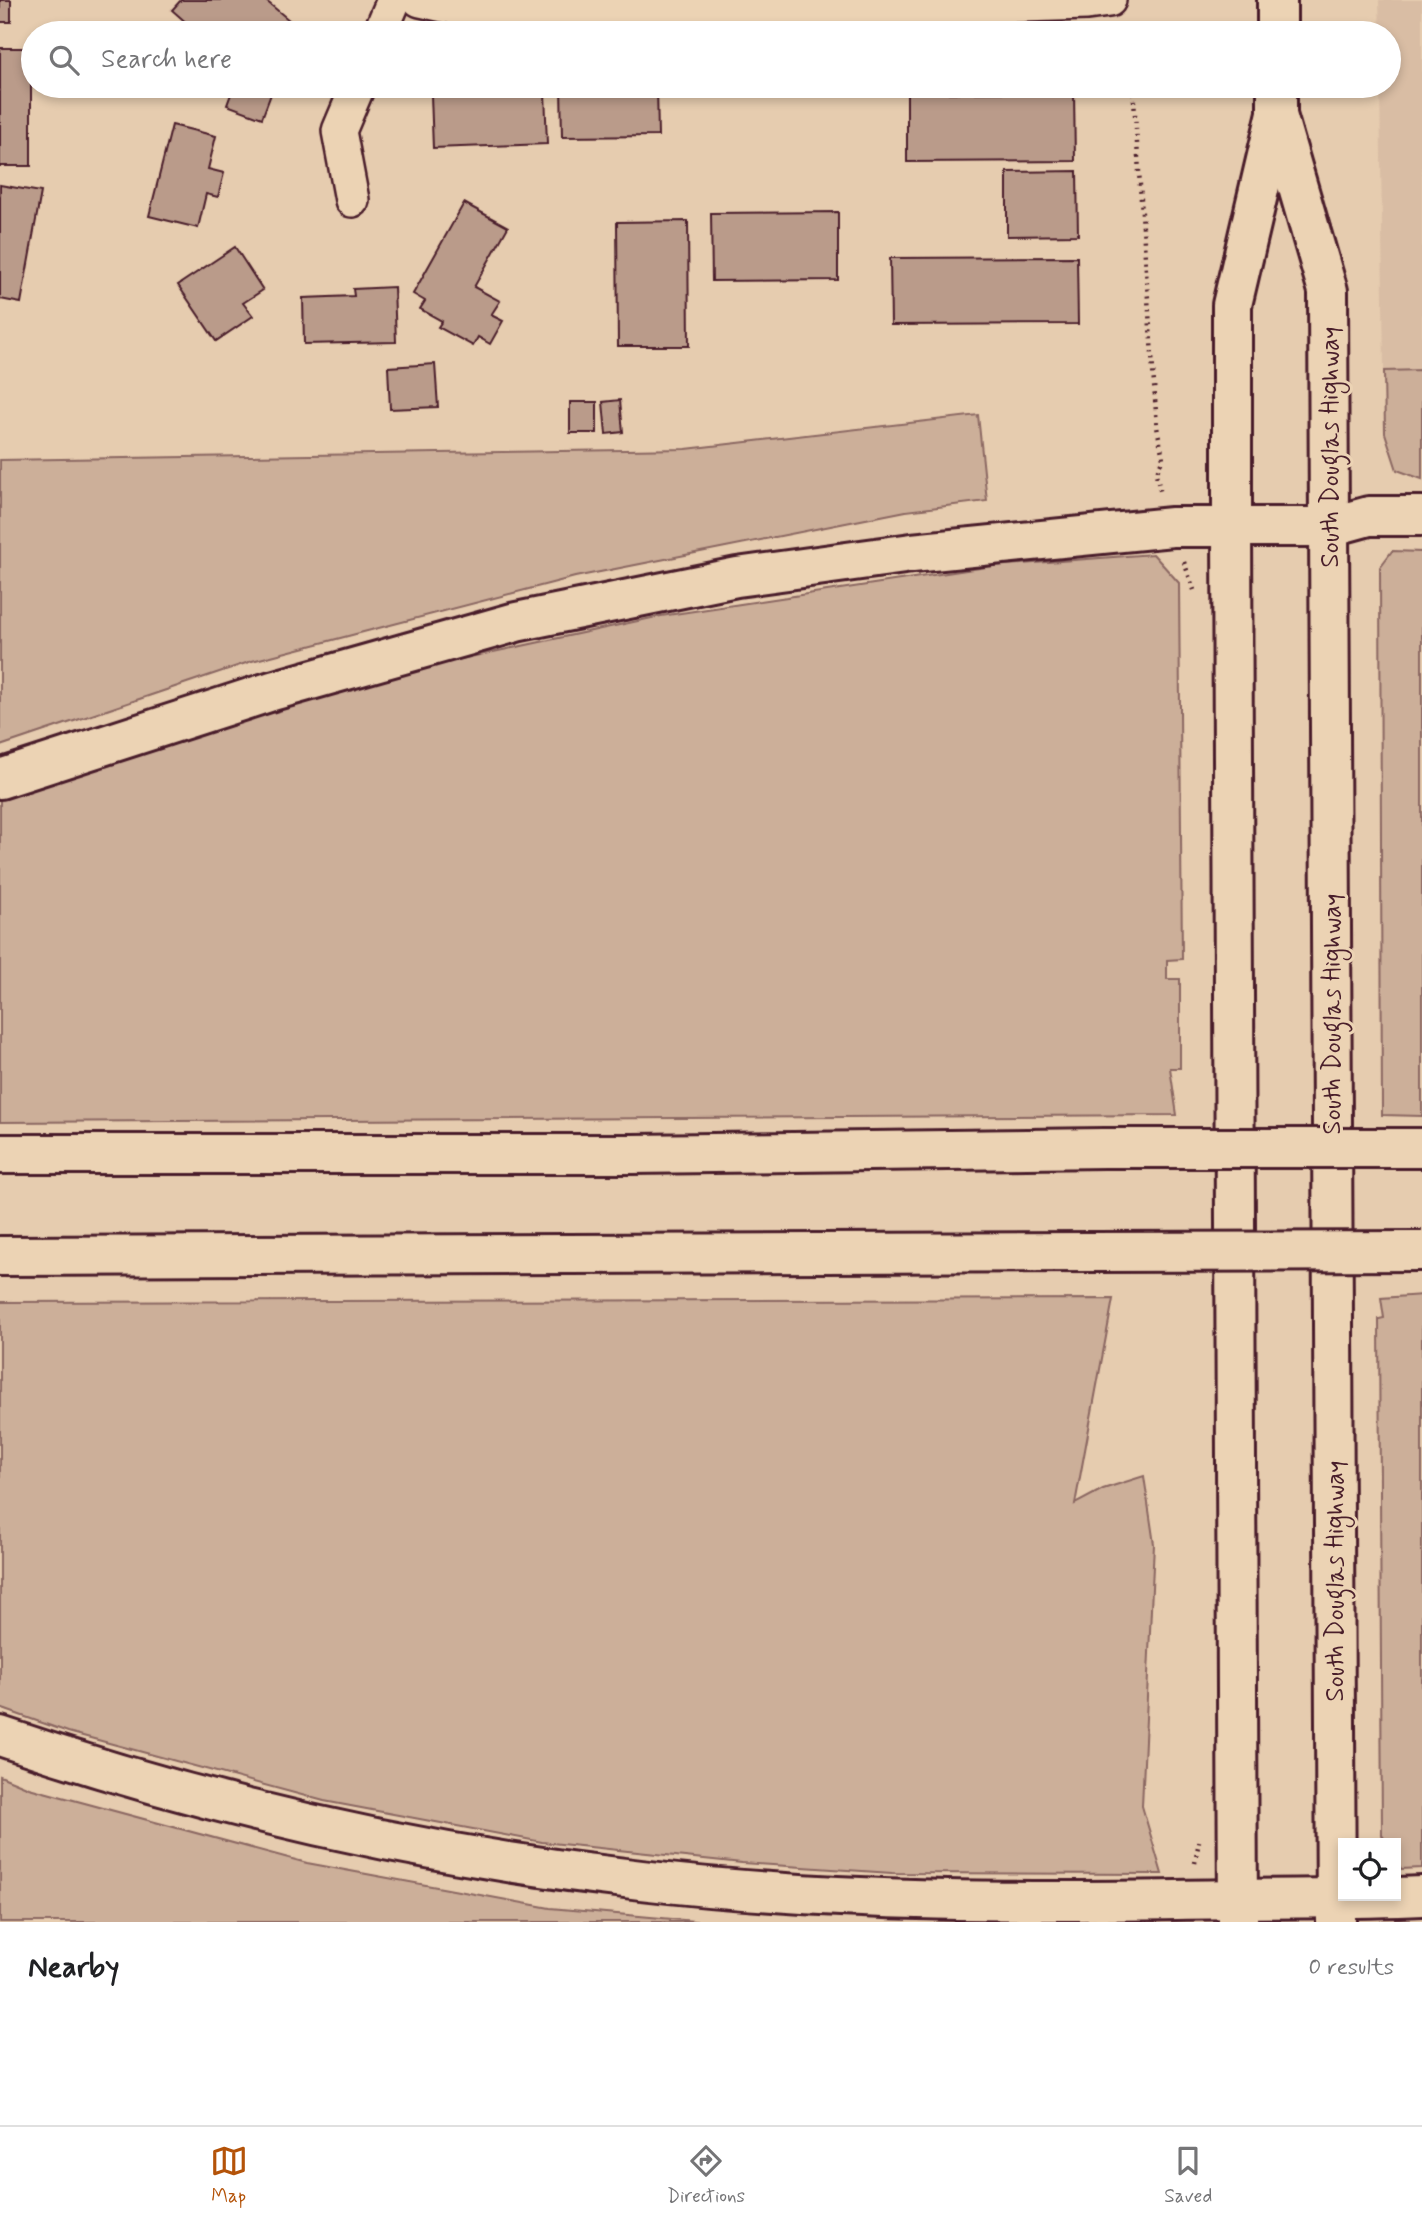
<!DOCTYPE html>
<style>
:root{--surface:#fff;--page:#f2f2f2;--text:#202124;--muted:#757577;--line:#e0e0e0;--accent:#b45309}
body{margin:0;font-family:Mynerve,sans-serif;background:var(--page);color:var(--text)}
.controls{position:absolute;right:21px;bottom:21px;display:grid;overflow:hidden;border-radius:0px;box-shadow:0 4px 10px #0003}
.controls button{width:63px;height:63px;display:grid;place-items:center;padding:0;border:0;border-bottom:2px solid var(--line);background:var(--surface);color:var(--text);font:35px sans-serif}
.list{margin:0;padding:0;list-style:none}
h2{display:flex;justify-content:space-between;align-items:center;height:91px;margin:0;padding:0 28px;font-size:30px}
h2 small{font-size:23px;font-weight:400;color:var(--muted)}
.icon{flex:none;width:38px;height:38px;fill:none;stroke:currentColor;stroke-width:2;stroke-linecap:round;stroke-linejoin:round}
.map{position:relative;flex:none;width:1422px;height:1922px;overflow:hidden}
.search{position:absolute;background:var(--surface);box-shadow:0 4px 10px #0003;left:21px;right:21px;top:21px;height:77px;display:flex;align-items:center;gap:18px;box-sizing:border-box;padding:0 24px;border-radius:38px;color:var(--muted);font-size:26px}
.sheet{height:203px;background:var(--surface)}
nav{display:flex;justify-content:space-around;align-items:center;box-sizing:border-box;height:98px;border-top:2px solid var(--line);background:var(--surface);font-size:19px;color:var(--muted)}
nav a{display:grid;justify-items:center;gap:4px}
nav .on{color:var(--accent)}
.map>svg:first-child{display:block}
.built{fill:#d9bda4}
.green{fill:#ccaf99;stroke:#8b6762;stroke-width:2}
.building{fill:#ba9b8a;stroke:#4a1f2b;stroke-width:2}
.lines{fill:none;stroke-linecap:round;stroke-linejoin:round}
.minor-casing{stroke:#4a1f2b;stroke-width:38}
.primary-casing{stroke:#4a1f2b;stroke-width:44}
.trunk-casing{stroke:#4a1f2b;stroke-width:44}
.motorway-casing{stroke:#4a1f2b;stroke-width:44}
.path{stroke:#4a1f2b;stroke-width:4.5;stroke-dasharray:2 5;stroke-linecap:butt}
.minor{stroke:#ecd3b4;stroke-width:33}
.primary{stroke:#ecd3b4;stroke-width:38}
.trunk{stroke:#ecd3b4;stroke-width:38}
.motorway{stroke:#ecd3b4;stroke-width:38}
.motorway-bridge-casing{stroke:#4a1f2b;stroke-width:44;stroke-linecap:butt}
.motorway-bridge{stroke:#ecd3b4;stroke-width:38}
.labels{text-anchor:middle;stroke-width:6;stroke-linejoin:round;paint-order:stroke}
.street-label{font-size:26px;fill:#4a1f2b;stroke:#ecd3b4}
</style>
<div class="map">
<svg width="1422" height="1922" viewBox="0 0 1422 1922">
<rect width="100%" height="100%" fill="#e6ccaf"/>
<filter id="ink" filterUnits="userSpaceOnUse"><feTurbulence type="fractalNoise" baseFrequency=".0143" numOctaves="2"/><feDisplacementMap in="SourceGraphic" scale="14" xChannelSelector="R" yChannelSelector="G"/><feConvolveMatrix kernelMatrix="1 2 1 2 8 2 1 2 1" color-interpolation-filters="sRGB"/></filter>
<g filter="url(#ink)">
<!-- built -->
<polygon class="built" points="1379,0 1422,0 1422,370 1384,370 1380,86 1389,86 1389,33 1380,33"/>
<!-- green -->
<g class="green">
<polygon points="1422,370 1422,479 1397,470 1385,433 1384,371"/>
<polygon points="978,415 987,501 906,511 575,577 252,661 0,746 0,460 686,449"/>
<polygon points="1392,551 1422,552 1422,1116 1382,1115 1380,567"/>
<polygon points="1153,554 1179,583 1182,959 1167,960 1167,979 1180,979 1180,1068 1170,1068 1177,1115 0,1122 0,798 345,684 661,616 993,566"/>
<polygon points="1422,1295 1422,1868 1401,1869 1396,1859 1396,1843 1387,1843 1382,1835 1379,1319 1384,1318 1381,1298"/>
<polygon points="1113,1299 1075,1504 1103,1489 1144,1476 1154,1544 1142,1806 1162,1874 892,1873 742,1863 542,1842 324,1801 68,1732 0,1708 0,1302"/>
<polygon points="0,1776 29,1788 307,1863 550,1908 706,1922 0,1922"/>
</g>
<!-- building -->
<g class="building">
<rect x="0" y="0" width="11" height="22"/>
<polygon points="181,0 265,0 289,20 278,33 227,33 224,31 198,33 172,10"/>
<rect x="0" y="48" width="31" height="118"/>
<polygon points="234,86 274,86 262,118 227,105"/>
<polygon points="561,86 657,86 658,136 562,137"/>
<polygon points="545,92 547,144 433,148 431,95"/>
<polygon points="1074,92 1075,161 907,162 907,93"/>
<polygon points="172,125 216,136 208,169 224,173 218,197 206,194 198,228 149,216"/>
<polygon points="1077,171 1078,235 1007,236 1007,172"/>
<polygon points="0,185 41,192 21,303 0,299"/>
<polygon points="464,203 508,227 474,287 500,301 491,315 503,321 490,344 478,337 473,346 438,327 442,321 420,309 425,301 413,294"/>
<polygon points="838,212 838,280 712,281 711,213"/>
<polygon points="688,221 689,346 618,346 617,222"/>
<polygon points="235,247 263,290 243,303 253,316 216,341 178,285"/>
<polygon points="1077,257 1078,324 891,325 890,258"/>
<polygon points="394,287 396,342 304,344 303,298 354,296 353,289"/>
<polygon points="435,364 438,407 390,409 388,367"/>
<polygon points="620,400 623,432 606,434 603,402"/>
<rect x="570" y="402" width="27" height="31"/>
</g>
<g class="lines">
<!-- minor casing -->
<g class="minor-casing">
<g id="minor">
<polyline points="420,0 466,10 511,13 868,10 1087,3 1109,0"/>
<polyline points="380,33 394,0"/>
<polyline points="352,200 339,131 358,86"/>
</g>
</g>
<!-- primary casing -->
<g class="primary-casing">
<g id="primary">
<polyline points="1277,0 1277,33"/>
<polyline points="1277,115 1328,291 1329,527"/>
<polyline points="1232,527 1232,305 1277,113 1277,86"/>
</g>
</g>
<!-- trunk casing -->
<g class="trunk-casing">
<g id="trunk">
<polyline points="1232,527 1238,1922"/>
<polyline points="1329,527 1336,1922"/>
</g>
</g>
<!-- motorway casing -->
<g class="motorway-casing">
<g id="motorway">
<polyline points="0,779 272,691 516,622 737,577 912,553 1172,527 1329,527 1369,516 1422,516"/>
<polyline points="0,1154 633,1154 1104,1148"/>
<polyline points="0,1256 1094,1252"/>
<path d="M0,1736C206,1806 425,1856 641,1880C838,1903 1036,1903 1234,1899C1297,1898 1359,1899 1422,1896"/>
</g>
</g>
<!-- path -->
<g class="path">
<polyline points="1133,86 1157,427 1163,458 1156,474 1161,494"/>
<polyline points="1184,562 1194,590"/>
<polyline points="1195,1863 1199,1841"/>
</g>
<!-- minor -->
<use href="#minor" class="minor"/>
<!-- primary -->
<use href="#primary" class="primary"/>
<!-- trunk -->
<use href="#trunk" class="trunk"/>
<!-- motorway -->
<use href="#motorway" class="motorway"/>
<!-- motorway-bridge casing -->
<g class="motorway-bridge-casing">
<g id="motorway-bridge">
<polyline points="1104,1148 1422,1148"/>
<polyline points="1094,1252 1422,1251"/>
</g>
</g>
<!-- motorway-bridge -->
<use href="#motorway-bridge" class="motorway-bridge"/>
</g>
</g>
<g class="labels">
<!-- street labels -->
<g class="street-label">
<text transform="translate(1329 447) rotate(-90)" y="9">South Douglas Highway</text>
<text transform="translate(1331 1014) rotate(-90)" y="9">South Douglas Highway</text>
<text transform="translate(1334 1581) rotate(-90)" y="9">South Douglas Highway</text>
</g>
</g>
</svg>
<div class="controls">
<button><svg class="icon" aria-label="locate" viewBox="0 0 24 24"><circle cx="12" cy="12" r="6"/><path d="M12 2v4M12 18v4M2 12h4M18 12h4"/></svg></button>
</div>
<div class="search"><svg class="icon" aria-label="search" viewBox="0 0 24 24"><circle cx="10" cy="10" r="6"/><path d="M15 15l6 6"/></svg>Search here</div>
</div>
<section class="sheet">
<h2>Nearby<small>0 results</small></h2>
<ul class="list">
</ul>
</section>
<nav>
<a class="on"><svg class="icon" aria-label="map" viewBox="0 0 24 24"><path d="M3 6l6-2 6 2 6-2v14l-6 2-6-2-6 2zM9 4v14M15 6v14"/></svg>Map</a>
<a><svg class="icon" aria-label="directions" viewBox="0 0 24 24"><path d="M12 3l9 9-9 9-9-9zM9 14v-3h6M13 9l2 2-2 2"/></svg>Directions</a>
<a><svg class="icon" aria-label="saved" viewBox="0 0 24 24"><path d="M7 4h10v16l-5-4-5 4z"/></svg>Saved</a>
</nav>
